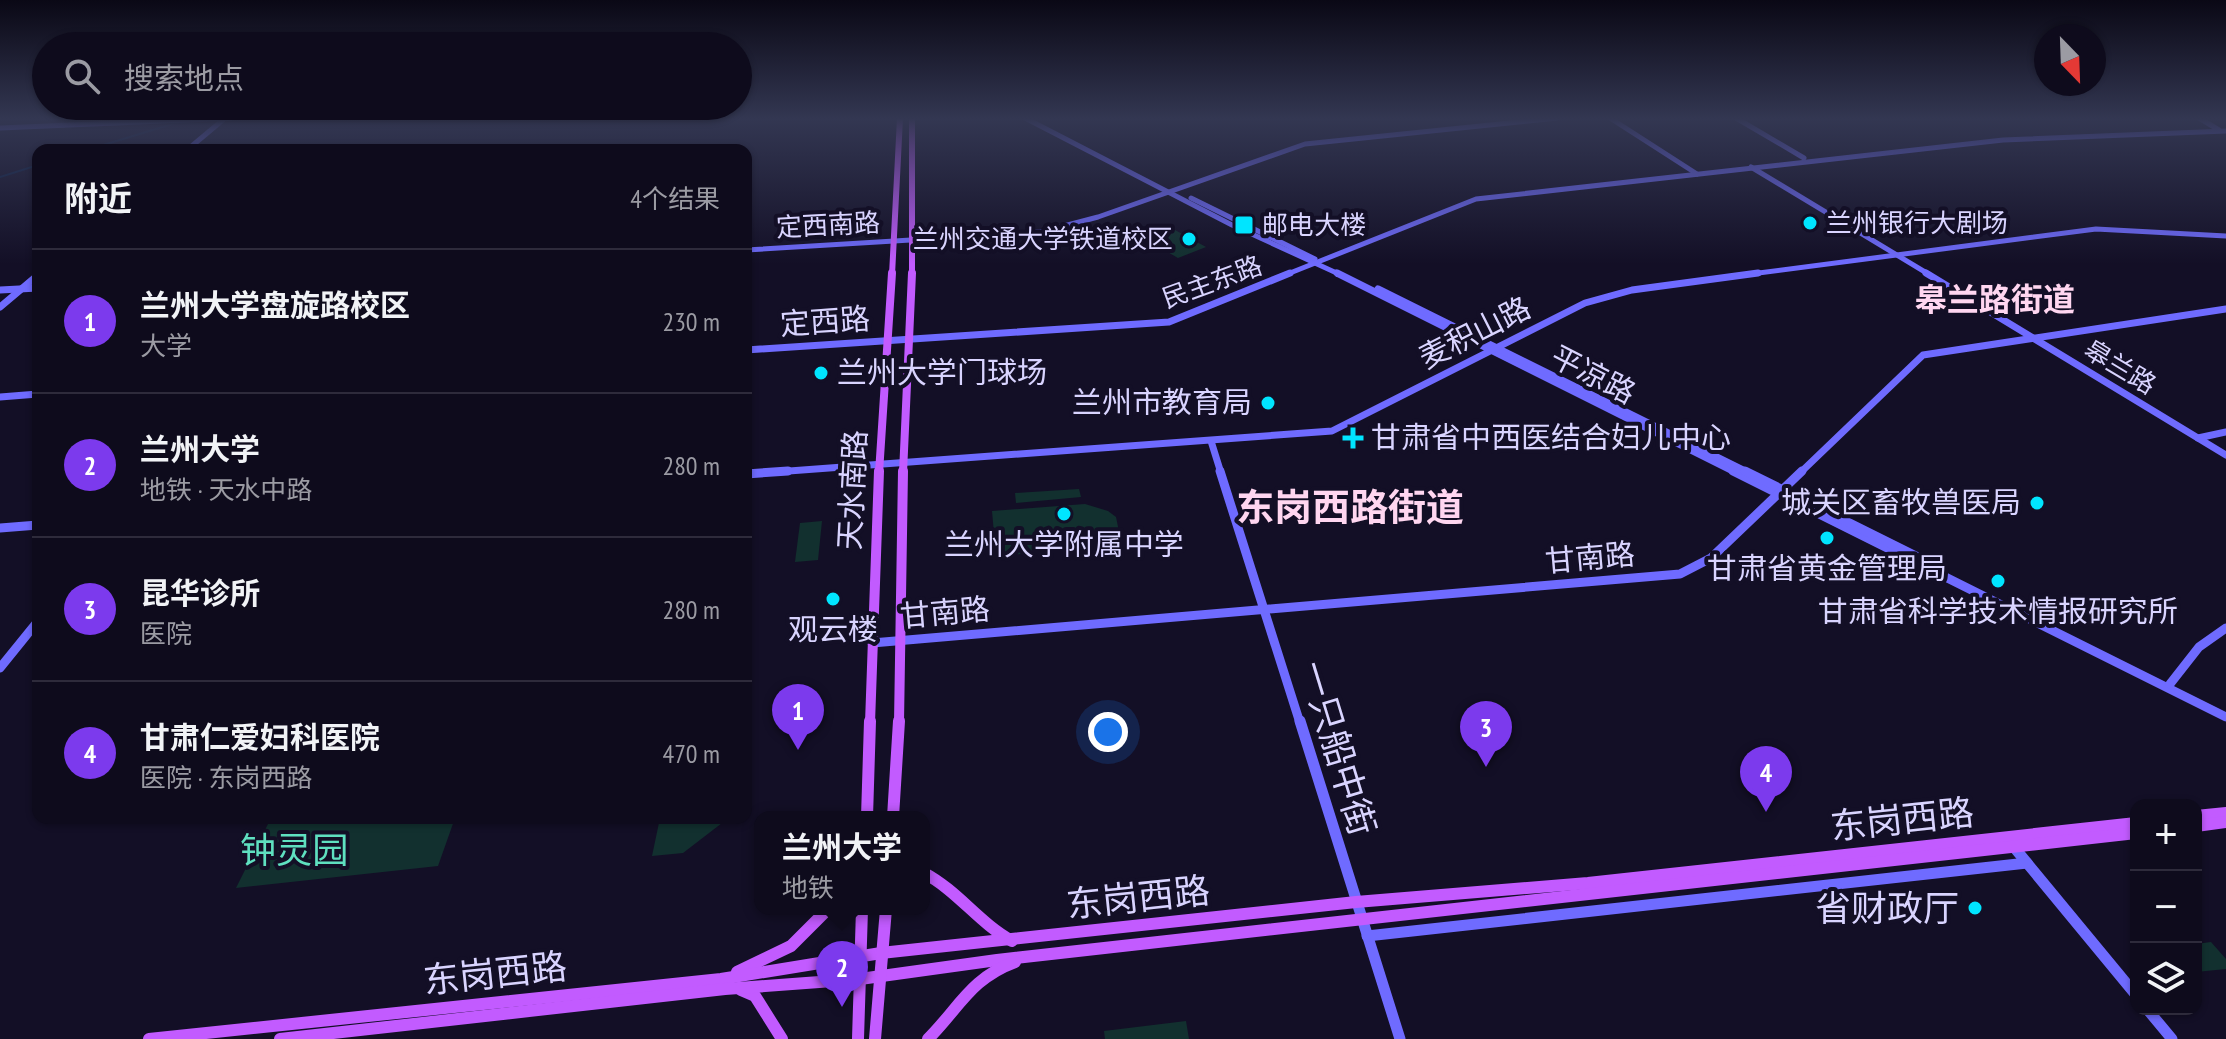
<!DOCTYPE html>
<html lang="zh">
<meta charset="utf-8">
<style>
:root{--surface:#0e0b1c;--page:#1c1929;--text:#f1f3f6;--muted:#9b9ba3;--line:#2e2b3b;--accent:#7c3aed}
body{margin:0;font-family:"PT Sans Narrow","Noto Sans SC",sans-serif;background:var(--page);color:var(--text)}
.controls{position:absolute;right:24px;bottom:24px;display:grid;overflow:hidden;border-radius:16px;box-shadow:0 2px 6px #0004}
.controls button{width:72px;height:72px;display:grid;place-items:center;padding:0;border:0;border-bottom:2px solid var(--line);background:var(--surface);color:var(--text);font:40px sans-serif}
.compass{position:absolute;left:2034px;top:24px;width:72px;height:72px;border-radius:50%;background:var(--surface);box-shadow:0 2px 6px #0004;rotate:157deg}
.you{position:absolute;left:1108px;top:732px;width:28px;height:28px;margin:-20px;border:6px solid #fff;border-radius:50%;background:#1a73e8;box-shadow:0 0 0 12px #1a73e833}
.badge{display:grid;place-items:center;width:52px;height:52px;border-radius:50%;background:var(--accent);color:#fff;font-size:26px;font-weight:700}
.pin{position:absolute;translate:-50% -66px;filter:drop-shadow(0 2px 4px #0008)}
.pin::after{content:'';position:absolute;top:42px;width:28px;height:24px;background:inherit;clip-path:polygon(0 0,100% 0,50% 100%)}
.popup{position:absolute;left:754px;top:811px;width:176px;height:104px;box-sizing:border-box;display:grid;place-content:center;border-radius:16px;background:var(--surface);filter:drop-shadow(0 2px 6px #0005);font-size:26px;white-space:nowrap;color:var(--muted)}
.popup b{font-size:30px;color:var(--text)}
.popup::after{content:'';position:absolute;left:50%;top:100%;margin-left:-16px;border:16px solid transparent;border-top-color:var(--surface)}
.list{margin:0;padding:0;list-style:none}
h2{display:flex;justify-content:space-between;align-items:center;height:104px;margin:0;padding:0 32px;font-size:34px}
h2 small{font-size:26px;font-weight:400;color:var(--muted)}
.list li{display:grid;grid-template-columns:52px 1fr auto;gap:24px;align-items:center;box-sizing:border-box;height:144px;padding:0 32px;border-top:2px solid var(--line)}
.list b{display:block;font-size:30px;white-space:nowrap}
.list p{margin:0;font-size:26px;white-space:nowrap;color:var(--muted)}
.list em{font-size:26px;font-style:normal;color:var(--muted)}
.icon{flex:none;width:44px;height:44px;fill:none;stroke:currentColor;stroke-width:2;stroke-linecap:round;stroke-linejoin:round}
.map{position:relative;flex:none;width:2226px;height:1039px;overflow:hidden}
.search{position:absolute;background:var(--surface);box-shadow:0 2px 6px #0004;left:32px;top:32px;width:720px;height:88px;display:flex;align-items:center;gap:20px;box-sizing:border-box;padding:0 28px;border-radius:44px;color:var(--muted);font-size:30px}
.panel{position:absolute;background:var(--surface);box-shadow:0 2px 6px #0004;left:32px;top:144px;width:720px;height:680px;border-radius:16px}
.map>svg:first-child{display:block}
.green{fill:#12302f}
.lines{fill:none;stroke-linecap:round;stroke-linejoin:round}
.stream{stroke:#0c2248;stroke-width:2}
.secondary-far3{stroke:#6f6bff;stroke-width:5}
.secondary-far2{stroke:#6f6bff;stroke-width:7}
.secondary-far1{stroke:#6f6bff;stroke-width:9}
.secondary{stroke:#6f6bff;stroke-width:11}
.primary-far3{stroke:#c25bff;stroke-width:6}
.primary-far2{stroke:#c25bff;stroke-width:8}
.primary-far1{stroke:#c25bff;stroke-width:10}
.primary{stroke:#c25bff;stroke-width:12}
.poi-dot{fill:#00e5ff;stroke:#130f26;stroke-width:3}
.labels{text-anchor:middle;stroke-width:8;stroke-linejoin:round;paint-order:stroke}
.far-poi-label{font-size:26px;fill:#d9d4ff;stroke:#130f26;text-anchor:start}
.far-street-label{font-size:26px;fill:#d9d4ff;stroke:#130f26}
.street-label{font-size:30px;fill:#d9d4ff;stroke:#130f26}
.poi-label{font-size:30px;fill:#d9d4ff;stroke:#130f26}
.far-district-label{font-size:32px;font-weight:bold;fill:#ffd6f0;stroke:#130f26}
.near-street-label{font-size:36px;fill:#d9d4ff;stroke:#130f26}
.near-park-label{font-size:36px;fill:#5fe0c0;stroke:#130f26}
.near-poi-label{font-size:36px;fill:#d9d4ff;stroke:#130f26;text-anchor:end}
.district-label{font-size:38px;font-weight:bold;fill:#ffd6f0;stroke:#130f26}
</style>
<div class="map">
<svg width="2226" height="1039" viewBox="0 0 2226 1039">
<rect width="100%" height="100%" fill="#130f26"/>
<!-- green -->
<g class="green">
<polygon points="1175,230 1206,247 1178,258 1147,240"/>
<polygon points="1079,489 1081,497 1016,503 1015,493"/>
<polygon points="1085,504 1108,511 1116,517 1122,546 996,556 992,511"/>
<polygon points="822,521 818,560 795,562 800,523"/>
<polygon points="271,818 455,818 438,866 236,888"/>
<polygon points="660,818 723,818 722,823 683,853 652,856"/>
<polygon points="2211,942 2226,959 2226,969 2196,972 2196,944"/>
<polygon points="1186,1021 1189,1039 1105,1039 1104,1031"/>
</g>
<g class="lines">
<!-- stream -->
<g class="stream">
<polyline points="87,150 179,122"/>
<polyline points="0,177 38,165"/>
</g>
<!-- secondary-far3 -->
<g class="secondary-far3">
<polyline points="1025,118 1232,225 1341,275"/>
<polyline points="1610,118 1697,174"/>
<polyline points="1736,118 1804,158"/>
<polyline points="2199,118 2219,130"/>
<polyline points="0,128 232,118"/>
<polyline points="187,150 224,119"/>
<polyline points="1751,167 1930,275"/>
<polyline points="1191,198 1315,259"/>
<polyline points="746,250 1041,232 1098,217 1305,144 1557,118"/>
<polyline points="1285,275 1476,199 2003,140 2226,131"/>
<polyline points="1743,275 2096,229 2226,236"/>
</g>
<!-- secondary-far2 -->
<g class="secondary-far2">
<polyline points="1337,273 1737,473"/>
<polyline points="1926,273 2226,455"/>
<polyline points="1378,289 1749,473"/>
<polyline points="0,290 38,288"/>
<polyline points="0,307 38,275"/>
<polyline points="746,350 1169,322 1290,273"/>
<polyline points="0,397 38,394"/>
<polyline points="2198,438 2226,432"/>
<polyline points="1211,441 1221,473"/>
<polyline points="761,473 1332,431 1585,303 1632,290 1758,273"/>
<polyline points="1800,473 1923,355 2226,309"/>
</g>
<!-- secondary-far1 -->
<g class="secondary-far1">
<polyline points="1220,471 1300,723"/>
<polyline points="1733,471 2226,717"/>
<polyline points="1745,471 1918,557"/>
<polyline points="746,474 788,471"/>
<polyline points="0,528 38,525"/>
<polyline points="872,643 1680,574 1711,558 1802,471"/>
<polyline points="0,668 38,621"/>
<polyline points="2170,684 2199,647 2226,628"/>
</g>
<!-- secondary -->
<g class="secondary">
<polyline points="1300,721 1400,1039"/>
<polyline points="2013,846 2136,995"/>
<polyline points="1367,936 2027,863"/>
<polyline points="2147,1009 2172,1039"/>
</g>
<!-- primary-far3 -->
<g class="primary-far3">
<polyline points="892,275 900,118"/>
<polyline points="912,275 912,118"/>
</g>
<!-- primary-far2 -->
<g class="primary-far2">
<polyline points="879,473 892,273"/>
<polyline points="903,473 912,273"/>
</g>
<!-- primary-far1 -->
<g class="primary-far1">
<polyline points="870,723 879,471"/>
<polyline points="899,723 903,471"/>
</g>
<!-- primary -->
<g class="primary">
<polyline points="2196,816 2226,813"/>
<polyline points="867,817 870,721"/>
<polyline points="893,817 899,721"/>
<polyline points="2196,826 2226,822"/>
<path d="M924,873C958,891 979,923 1012,941"/>
<polyline points="737,972 791,946 828,909"/>
<polyline points="741,990 755,996 782,1039"/>
<polyline points="149,1039 721,979 881,953 1356,902 1588,883 2136,823"/>
<polyline points="280,1039 725,989 860,979 997,960 2136,833"/>
<polyline points="858,1039 862,909"/>
<polyline points="875,1039 886,909"/>
<path d="M928,1039C959,1008 971,978 1015,962"/>
</g>
</g>
<!-- sky -->
<linearGradient id="sky" x2="0" y2="1"><stop stop-color="#0a0815"/><stop offset="0.45" stop-color="#333752"/><stop offset="1" stop-color="#333752" stop-opacity="0"/></linearGradient>
<rect width="2226" height="264" fill="url(#sky)"/>
<!-- markers -->
<g class="poi-dot">
<circle cx="1810" cy="223" r="8"/>
<rect x="1234" y="215" width="20" height="20" rx="4"/>
<circle cx="1189" cy="239" r="8"/>
<circle cx="821" cy="373" r="8"/>
<circle cx="1268" cy="403" r="8"/>
<path d="M1349 426h8v8h8v8h-8v8h-8v-8h-8v-8h8z"/>
<circle cx="2037" cy="503" r="8"/>
<circle cx="1064" cy="514" r="8"/>
<circle cx="1827" cy="538" r="8"/>
<circle cx="1998" cy="581" r="8"/>
<circle cx="833" cy="599" r="8"/>
<circle cx="1975" cy="908" r="8"/>
</g>
<g class="labels">
<!-- far-poi labels -->
<g class="far-poi-label">
<text x="1826" y="232">兰州银行大剧场</text>
<text x="1262" y="234">邮电大楼</text>
<text x="1173" y="248" text-anchor="end">兰州交通大学铁道校区</text>
</g>
<!-- far-street labels -->
<g class="far-street-label">
<text transform="translate(828 225) rotate(-3)" y="9">定西南路</text>
<text transform="translate(1212 282) rotate(-20)" y="9">民主东路</text>
<text transform="translate(2120 367) rotate(31)" y="9">皋兰路</text>
</g>
<!-- street labels -->
<g class="street-label">
<text transform="translate(825 322) rotate(-4)" y="10">定西路</text>
<text transform="translate(1475 333) rotate(-27)" y="10">麦积山路</text>
<text transform="translate(1593 375) rotate(27)" y="10">平凉路</text>
<text transform="translate(853 490) rotate(-87)" y="10">天水南路</text>
<text transform="translate(1590 558) rotate(-5)" y="10">甘南路</text>
<text transform="translate(945 613) rotate(-5)" y="10">甘南路</text>
</g>
<!-- poi labels -->
<g class="poi-label">
<text x="837" y="383" text-anchor="start">兰州大学门球场</text>
<text x="1252" y="413" text-anchor="end">兰州市教育局</text>
<text x="1371" y="448" text-anchor="start">甘肃省中西医结合妇儿中心</text>
<text x="2021" y="513" text-anchor="end">城关区畜牧兽医局</text>
<text x="1064" y="555">兰州大学附属中学</text>
<text x="1827" y="579">甘肃省黄金管理局</text>
<text x="1998" y="622">甘肃省科学技术情报研究所</text>
<text x="833" y="640">观云楼</text>
</g>
<!-- far-district labels -->
<g class="far-district-label">
<text x="1995" y="311">皋兰路街道</text>
</g>
<!-- near-street labels -->
<g class="near-street-label">
<text transform="translate(1338 748) rotate(73)" y="13">一只船中街</text>
<text transform="translate(1902 819) rotate(-6)" y="13">东岗西路</text>
<text transform="translate(1138 897) rotate(-6)" y="13">东岗西路</text>
<text transform="translate(495 973) rotate(-6)" y="13">东岗西路</text>
</g>
<!-- near-park labels -->
<g class="near-park-label">
<text x="294" y="863">钟灵园</text>
</g>
<!-- near-poi labels -->
<g class="near-poi-label">
<text x="1959" y="921">省财政厅</text>
</g>
<!-- district labels -->
<g class="district-label">
<text x="1350" y="521">东岗西路街道</text>
</g>
</g>
</svg>
<div class="controls">
<button>+</button>
<button>−</button>
<button><svg class="icon" aria-label="layers" viewBox="0 0 24 24"><path d="M12 4l9 5-9 5-9-5zM3 14l9 5 9-5"/></svg></button>
</div>
<svg class="compass" viewBox="-18 -18 36 36"><path d="M0-13l5 13h-10z" fill="#e53935"/><path d="M0 13l5-13h-10z" fill="#9b9ba3"/></svg>
<div class="you"></div>
<div class="pin badge" style="left:798px;top:750px">1</div>
<div class="pin badge" style="left:842px;top:1007px">2</div>
<div class="popup"><b>兰州大学</b>地铁</div>
<div class="pin badge" style="left:1486px;top:767px">3</div>
<div class="pin badge" style="left:1766px;top:812px">4</div>
<div class="search"><svg class="icon" aria-label="search" viewBox="0 0 24 24"><circle cx="10" cy="10" r="6"/><path d="M15 15l6 6"/></svg>搜索地点</div>
<section class="panel">
<h2>附近<small>4个结果</small></h2>
<ul class="list">
<li><span class="badge">1</span><div><b>兰州大学盘旋路校区</b><p>大学</p></div><em>230 m</em></li>
<li><span class="badge">2</span><div><b>兰州大学</b><p>地铁 · 天水中路</p></div><em>280 m</em></li>
<li><span class="badge">3</span><div><b>昆华诊所</b><p>医院</p></div><em>280 m</em></li>
<li><span class="badge">4</span><div><b>甘肃仁爱妇科医院</b><p>医院 · 东岗西路</p></div><em>470 m</em></li>
</ul>
</section>
</div>
